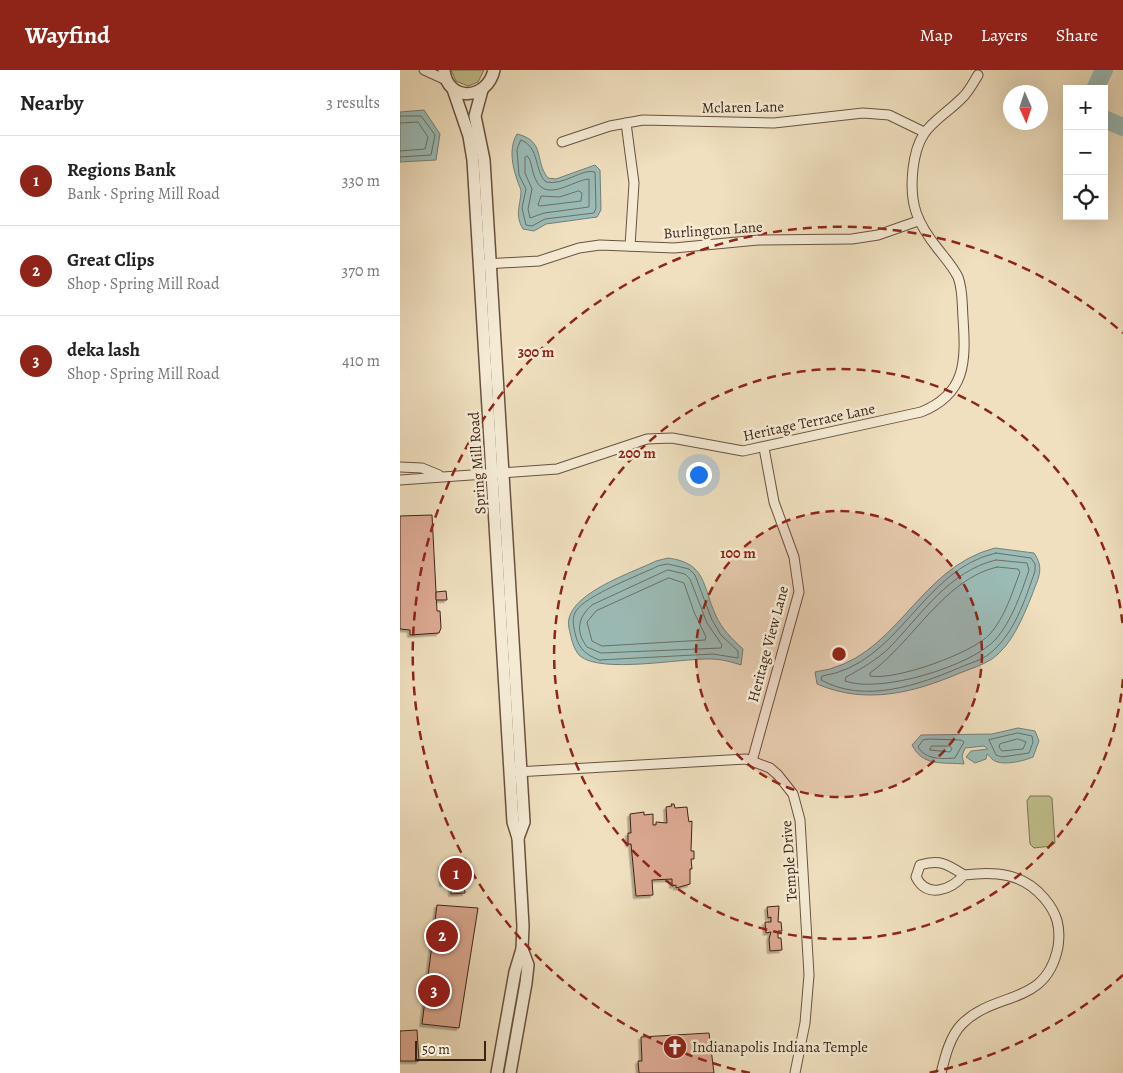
<!DOCTYPE html>
<meta charset="utf-8">
<style>
:root{--surface:#fff;--page:#f2f2f2;--text:#222;--muted:#767676;--line:#e0e0e0;--accent:#8f2418}
body{margin:0;font-family:Alegreya,serif;background:var(--page);color:var(--text)}
.controls{position:absolute;right:15px;top:15px;display:grid;overflow:hidden;border-radius:0px;box-shadow:0 5px 20px #0002}
.controls button{width:45px;height:45px;display:grid;place-items:center;padding:0;border:0;border-bottom:1px solid var(--line);background:var(--surface);color:var(--text);font:25px sans-serif}
.compass{position:absolute;left:603px;top:15px;width:45px;height:45px;border-radius:50%;background:var(--surface);box-shadow:0 5px 20px #0002;rotate:177deg}
.scale{position:absolute;left:15px;bottom:12px;width:71px;box-sizing:border-box;padding-left:5px;border:2px solid #3d2316;border-top:0;font-size:14px;line-height:18px;white-space:nowrap;color:#3d2316;-webkit-text-stroke:4px #f5ebd5;paint-order:stroke}
.you{position:absolute;left:298px;top:404px;width:18px;height:18px;margin:-12px;border:4px solid #fff;border-radius:50%;background:#1a73e8;box-shadow:0 0 0 8px #1a73e833}
.badge{display:grid;place-items:center;width:32px;height:32px;border-radius:50%;background:var(--accent);color:#fff;font-size:16px;font-weight:700}
.pin{position:absolute;translate:-50% -50%;border:2px solid #fff;box-shadow:0 1px 5px #0006}
.list{margin:0;padding:0;list-style:none}
h2{display:flex;justify-content:space-between;align-items:center;height:65px;margin:0;padding:0 20px;font-size:21px}
h2 small{font-size:16px;font-weight:400;color:var(--muted)}
.list li{display:grid;grid-template-columns:32px 1fr auto;gap:15px;align-items:center;box-sizing:border-box;height:90px;padding:0 20px;border-top:1px solid var(--line)}
.list b{display:block;font-size:19px;white-space:nowrap}
.list p{margin:0;font-size:16px;white-space:nowrap;color:var(--muted)}
.list em{font-size:16px;font-style:normal;color:var(--muted)}
.icon{flex:none;width:28px;height:28px;fill:none;stroke:currentColor;stroke-width:2;stroke-linecap:round;stroke-linejoin:round}
.map{position:relative;flex:none;width:723px;height:1003px;overflow:hidden}
header{display:flex;align-items:center;gap:30px;box-sizing:border-box;height:70px;padding:0 25px;background:var(--accent);color:#fff}
header strong{font-size:24px}
nav{display:flex;gap:28px;margin-inline-start:auto;font-size:18px}
main{display:flex}
aside{flex:1;background:var(--surface)}
.map>svg:first-child{display:block}
.green{fill:#c1c08d;stroke:#7f7252}
.water{fill:#9bbcb7;stroke:#757f77}
.lines{fill:none;stroke-linecap:round;stroke-linejoin:round}
.shore{stroke:#6c7066;stroke-width:1}
.river{stroke:#9bbcb7;stroke-width:18}
.building{fill:#ddaa93;stroke:#3d2316;filter:url(#shadow)}
.minor-casing{stroke:#6a5240;stroke-width:11}
.tertiary-casing{stroke:#6a5240;stroke-width:14}
.minor{stroke:#f5ebd5;stroke-width:9}
.tertiary{stroke:#f5ebd5;stroke-width:11}
.ring{fill:none;stroke:#8f2418;stroke-width:2.5;stroke-dasharray:9 6}
.labels{text-anchor:middle;stroke-width:5;stroke-linejoin:round;paint-order:stroke}
.street-label{font-size:15px;fill:#3d2316;stroke:#f5ebd5}
.poi-label{font-size:15px;fill:#3d2316;stroke:#f5ebd5;text-anchor:start}
.centre{fill:#8f2418;stroke:#f5ebd5;stroke-width:2.5}
.ring-label{font-size:15px;text-anchor:middle;font-weight:bold;fill:#8f2418;stroke:#f5ebd5;stroke-width:5;stroke-linejoin:round;paint-order:stroke}
</style>
<header>
<strong>Wayfind</strong>
<nav><a>Map</a><a>Layers</a><a>Share</a></nav>
</header>
<main>
<aside>
<h2>Nearby<small>3 results</small></h2>
<ul class="list">
<li><span class="badge">1</span><div><b>Regions Bank</b><p>Bank · Spring Mill Road</p></div><em>330 m</em></li>
<li><span class="badge">2</span><div><b>Great Clips</b><p>Shop · Spring Mill Road</p></div><em>370 m</em></li>
<li><span class="badge">3</span><div><b>deka lash</b><p>Shop · Spring Mill Road</p></div><em>410 m</em></li>
</ul>
</aside>
<div class="map">
<svg width="723" height="1003" viewBox="0 0 723 1003">
<defs>
<filter id="shadow"><feDropShadow dx="-2.5" dy="2.5" stdDeviation="0" flood-color="#0004"/></filter>
</defs>
<rect width="100%" height="100%" fill="#f0e0bf"/>
<filter id="stains"><feTurbulence type="fractalNoise" baseFrequency=".004" numOctaves="4"/><feColorMatrix values="0 0 0 0 .2 0 0 0 0 .09 0 0 0 0 .02 0 0 0 .5 -.17"/></filter>
<radialGradient id="worn" r=".72"><stop offset=".6" stop-color="#630" stop-opacity="0"/><stop offset="1" stop-color="#630" stop-opacity=".3"/></radialGradient>
<!-- green -->
<g class="green">
<polygon points="51,0 84,0 78,12 68,16 56,11"/>
<polygon points="630,726 649,726 652,728 655,773 651,776 634,778 630,774 627,731"/>
</g>
<!-- water -->
<g class="water">
<polygon points="24,40 40,64 36,90 0,92 0,42"/>
<path d="M117,64C146,71 134,91 148,108L156,109L195,95L200,100L201,140L197,147L146,154L134,161L123,159C114,144 121,135 121,120C114,103 107,81 117,64Z"/>
<path d="M595,478L634,483C645,499 638,508 632,525C623,547 612,575 592,589C583,595 570,599 560,603C513,623 466,635 417,614L415,602C497,591 516,498 595,478Z"/>
<path d="M268,488C307,493 302,516 316,546C322,559 332,569 343,579L341,595C332,592 321,589 311,589C281,588 202,604 180,586C173,579 171,567 169,558C162,525 232,503 256,491Z"/>
<path d="M618,658L635,661L639,671L633,687C624,691 600,697 592,689C590,687 589,685 587,684L586,689L575,693L566,687L571,681L588,679L584,676L565,678L562,686L564,694C543,692 523,697 512,675L521,665L592,664Z"/>
</g>
<g class="lines">
<!-- shore -->
<g class="shore">
<polyline points="0,46 21,46 35,65 31,85 0,87"/>
<polyline points="0,53 18,52 28,67 25,79 0,81"/>
<path d="M121,70C140,77 134,101 146,112C164,116 182,98 195,102L196,138L194,143L145,149L132,156L126,155L122,138L126,119L119,105L117,80Z"/>
<path d="M127,86L129,88C132,94 132,102 135,108C145,134 173,110 189,109V137L144,143L130,148L128,139L132,119L125,103V88Z"/>
<polygon points="179,121 182,123 181,131 140,136 138,135 141,126 159,127"/>
<path d="M596,483L631,488L635,494V501C625,530 614,565 589,584C582,590 570,593 561,597C519,615 465,634 421,610L422,606C499,595 522,499 596,483Z"/>
<path d="M596,490L627,493L629,500C621,524 612,550 596,569C572,596 480,624 445,611L446,607C461,599 478,589 490,577C522,544 549,501 596,490Z"/>
<path d="M268,494L289,499L295,505L312,550L321,565L338,581V588L313,584L199,590C187,585 180,580 176,567C174,558 171,549 176,541C186,525 240,505 258,496Z"/>
<path d="M597,497L618,499L620,502C612,523 605,547 590,564C573,583 495,611 470,606V603C513,572 544,509 597,497Z"/>
<path d="M268,500L285,504L290,509L307,553L322,575L321,578L201,583L187,577C175,561 178,547 192,535Z"/>
<polygon points="269,508 284,513 294,542 306,567 305,570 202,576 192,571 187,552 196,541"/>
<polygon points="618,663 632,666 633,672 629,683 602,687 596,685 589,670"/>
<path d="M529,669L561,670L564,672L555,688C542,689 526,690 518,677L523,670Z"/>
<polygon points="618,669 626,672 623,679 602,681 599,677 600,674"/>
<polygon points="532,676 550,676 552,679 550,682 530,680"/>
</g>
<!-- river -->
<g class="river">
<polyline points="695,19 704,0"/>
<polyline points="704,49 723,57"/>
</g>
</g>
<!-- building -->
<g class="building">
<polygon points="32,445 37,541 40,541 41,558 39,563 10,565 10,560 0,559 0,446"/>
<polygon points="46,521 47,530 36,530 36,522"/>
<polygon points="271,734 274,734 275,738 287,737 288,746 289,752 292,751 291,781 294,781 294,789 291,789 292,799 290,799 290,814 276,818 276,815 272,816 272,809 252,810 253,825 236,826 231,774 228,774 228,763 231,763 230,744 244,742 244,745 253,744 253,755 256,755 256,752 267,753 266,737 272,736"/>
<polygon points="70,793 71,812 42,814 41,795"/>
<polygon points="51,813 64,813 65,823 51,824"/>
<polygon points="37,835 78,838 59,958 22,954"/>
<polygon points="379,836 378,852 381,852 382,861 378,861 378,868 381,868 382,880 370,881 369,869 371,862 366,863 365,852 371,852 371,847 368,848 367,837"/>
<polygon points="17,960 19,991 0,991 0,961"/>
<polygon points="309,963 314,1003 239,1003 238,991 242,991 241,967"/>
</g>
<g class="lines">
<!-- minor casing -->
<g class="minor-casing">
<g id="minor">
<polyline points="24,0 46,10"/>
<polyline points="226,53 234,113 230,176"/>
<polyline points="162,72 210,56 243,50 374,53 463,43 489,45 524,62"/>
<polyline points="85,194 139,191 179,178 200,175 274,178 358,170 452,169 478,165 518,151"/>
<polyline points="0,397 22,398 39,405"/>
<path d="M0,410L157,399L247,369L272,368L343,381L521,342C566,324 566,292 563,248C562,234 563,220 558,207C553,197 545,188 538,179C517,153 509,134 513,99C518,55 536,54 563,27C569,21 573,13 578,5"/>
<polyline points="352,691 399,522 394,487 374,432 364,378"/>
<polyline points="116,702 346,689 370,698 378,705 393,724 400,750 409,905 405,953 395,1003"/>
<path d="M541,1003C545,987 550,966 562,954C596,920 646,937 658,877C661,857 657,843 644,828C623,803 595,801 564,805C551,820 527,829 516,807L520,795C540,789 547,794 564,805"/>
</g>
</g>
<!-- tertiary casing -->
<g class="tertiary-casing">
<g id="tertiary">
<path d="M44,0C47,32 87,31 94,0"/>
<polyline points="53,19 69,66 73,90 113,752 118,768 123,856 122,879 115,902 97,1003"/>
<polyline points="82,20 75,46 84,90 124,752 118,768"/>
<polyline points="110,1003 126,913 128,895 122,879"/>
</g>
</g>
<!-- minor -->
<use href="#minor" class="minor"/>
<!-- tertiary -->
<use href="#tertiary" class="tertiary"/>
</g>
<!-- distance rings -->
<circle cx="439" cy="584" r="143" fill="#8f2418" fill-opacity=".12"/>
<g class="ring">
<circle cx="439" cy="584" r="143"/>
<path d="M723 609A285 285 0 1 1 723 559"/>
<path d="M723 905A428 428 0 0 1 528 1003M350 1003A428 428 0 1 1 723 263"/>
</g>
<!-- icons -->
<defs>
<g id="church-disc" transform="scale(1.25)"><circle r="9.5" fill="#8f2418" stroke="#f5ebd5"/><path d="M-1.2-6h2.4v3.5h3.3v2.4h-3.3V6h-2.4V-.1h-3.3v-2.4h3.3Z" fill="#fff"/></g>
</defs>
<g fill-rule="evenodd">
<use href="#church-disc" x="275" y="977"/>
</g>
<g class="labels">
<!-- street labels -->
<g class="street-label">
<text transform="translate(343 37) rotate(-1)" y="5">Mclaren Lane</text>
<text transform="translate(313 160) rotate(-4)" y="5">Burlington Lane</text>
<text transform="translate(409 352) rotate(-12)" y="5">Heritage Terrace Lane</text>
<text transform="translate(77 393) rotate(-94)" y="5">Spring Mill Road</text>
<text transform="translate(368 574) rotate(-75)" y="5">Heritage View Lane</text>
<text transform="translate(389 791) rotate(-94)" y="5">Temple Drive</text>
</g>
<!-- poi labels -->
<g class="poi-label">
<text x="292" y="982">Indianapolis Indiana Temple</text>
</g>
</g>
<circle cx="439" cy="584" r="8" class="centre"/>
<g class="ring-label">
<text x="136" y="287">300 m</text>
<text x="237" y="388">200 m</text>
<text x="338" y="488">100 m</text>
</g>
<rect width="100%" height="100%" filter="url(#stains)"/>
<rect width="100%" height="100%" fill="url(#worn)"/>
</svg>
<div class="controls">
<button>+</button>
<button>−</button>
<button><svg class="icon" aria-label="locate" viewBox="0 0 24 24"><circle cx="12" cy="12" r="6"/><path d="M12 2v4M12 18v4M2 12h4M18 12h4"/></svg></button>
</div>
<svg class="compass" viewBox="-18 -18 36 36"><path d="M0-13l5 13h-10z" fill="#e53935"/><path d="M0 13l5-13h-10z" fill="#767676"/></svg>
<div class="scale">50 m</div>
<div class="you"></div>
<div class="pin badge" style="left:56px;top:804px">1</div>
<div class="pin badge" style="left:42px;top:866px">2</div>
<div class="pin badge" style="left:34px;top:921px">3</div>
</div>
</main>
